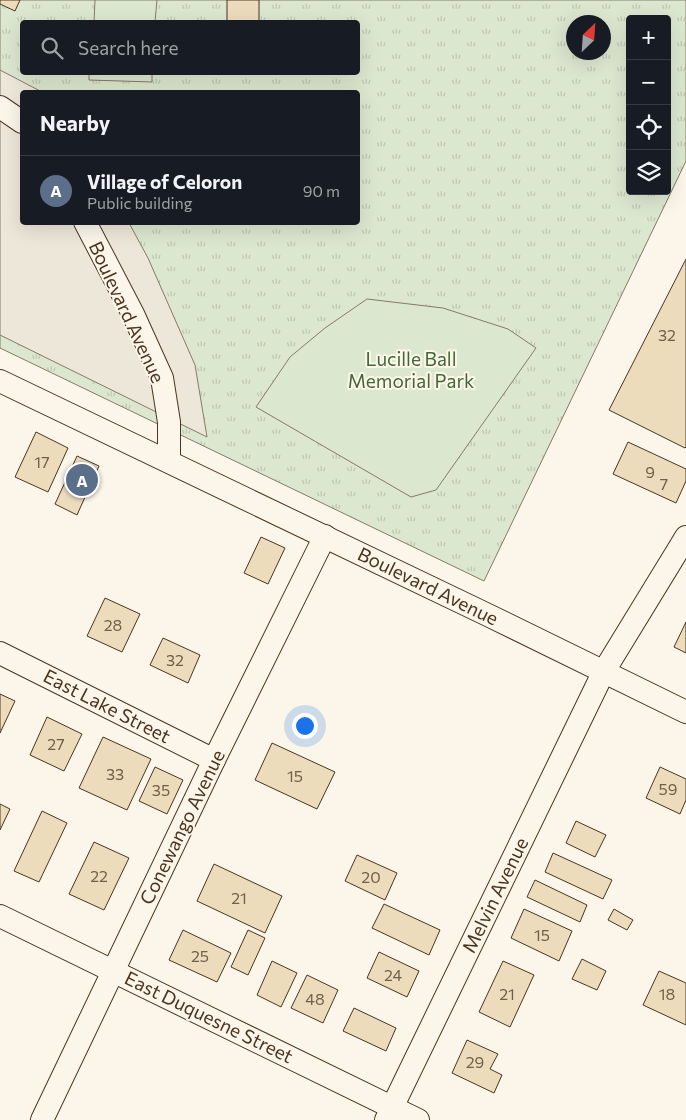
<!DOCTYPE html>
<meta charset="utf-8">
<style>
:root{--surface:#171b24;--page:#242831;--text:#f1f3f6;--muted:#9ea1a6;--line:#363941;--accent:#b45309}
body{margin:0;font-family:Commissioner,sans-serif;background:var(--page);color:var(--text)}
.controls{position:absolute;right:15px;top:15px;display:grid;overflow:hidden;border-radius:5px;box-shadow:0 5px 20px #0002}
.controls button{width:45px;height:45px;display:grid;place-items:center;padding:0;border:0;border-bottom:1px solid var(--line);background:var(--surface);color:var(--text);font:25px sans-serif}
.compass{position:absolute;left:566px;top:15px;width:45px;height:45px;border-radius:50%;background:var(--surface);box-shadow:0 5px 20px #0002;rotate:25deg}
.you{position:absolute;left:304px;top:725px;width:18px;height:18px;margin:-12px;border:4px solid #fff;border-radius:50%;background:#1a73e8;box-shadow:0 0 0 8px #1a73e833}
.badge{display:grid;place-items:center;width:32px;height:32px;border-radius:50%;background:var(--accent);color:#fff;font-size:16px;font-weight:700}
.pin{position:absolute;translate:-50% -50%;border:2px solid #fff;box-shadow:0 1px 5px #0006}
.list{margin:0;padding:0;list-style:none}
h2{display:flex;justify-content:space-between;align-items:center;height:65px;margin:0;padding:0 20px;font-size:21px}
h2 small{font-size:16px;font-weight:400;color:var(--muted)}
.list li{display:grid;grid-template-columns:32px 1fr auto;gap:15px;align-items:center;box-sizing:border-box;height:70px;padding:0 20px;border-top:1px solid var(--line)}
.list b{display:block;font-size:19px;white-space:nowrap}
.list p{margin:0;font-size:16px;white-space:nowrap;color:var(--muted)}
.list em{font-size:16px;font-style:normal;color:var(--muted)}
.icon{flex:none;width:28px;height:28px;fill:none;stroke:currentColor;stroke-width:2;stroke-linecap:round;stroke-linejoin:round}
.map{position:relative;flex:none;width:686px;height:1120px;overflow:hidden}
.search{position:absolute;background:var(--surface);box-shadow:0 5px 20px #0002;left:20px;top:20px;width:340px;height:55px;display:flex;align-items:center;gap:12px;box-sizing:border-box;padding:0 18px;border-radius:5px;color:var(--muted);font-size:19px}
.panel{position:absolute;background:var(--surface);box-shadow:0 5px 20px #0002;left:20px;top:90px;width:340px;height:135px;border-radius:5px}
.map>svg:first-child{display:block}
.grass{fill:url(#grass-tufts);stroke:#887966;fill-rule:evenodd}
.garden{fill:#dce7d0;stroke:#887966}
.parking{fill:#ede7d9;stroke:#887966}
.building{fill:#ecdcbc;stroke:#4a3520}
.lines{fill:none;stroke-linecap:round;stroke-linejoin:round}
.street-casing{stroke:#4a3520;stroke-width:24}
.street{stroke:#fbf6e9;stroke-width:22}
.labels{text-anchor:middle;stroke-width:4;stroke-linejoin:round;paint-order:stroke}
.number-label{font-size:16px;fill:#725f47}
.street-label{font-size:19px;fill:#4a3520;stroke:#fbf6e9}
.park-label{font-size:19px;fill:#436837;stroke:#fbf6e9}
</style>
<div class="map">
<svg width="686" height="1120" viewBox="0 0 686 1120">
<defs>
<pattern id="grass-tufts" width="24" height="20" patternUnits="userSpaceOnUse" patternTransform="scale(1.25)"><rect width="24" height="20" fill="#dce7d0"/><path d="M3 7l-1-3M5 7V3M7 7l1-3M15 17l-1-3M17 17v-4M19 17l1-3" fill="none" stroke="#bec7b2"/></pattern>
</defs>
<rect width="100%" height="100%" fill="#fbf6e9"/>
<!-- grass -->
<path class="grass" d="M0,0H686V161L484,581L0,348ZM630,19H667V191H630ZM22,22H358V72H22ZM574,22H604V52H574ZM22,92H358V222H22Z"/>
<!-- garden -->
<g class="garden">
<polygon points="95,0 157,0 155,22 94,22"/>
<polygon points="89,73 152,73 152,82 89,80"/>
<polygon points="367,299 443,308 508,329 536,348 436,490 411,497 256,407 290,357 325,328"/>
</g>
<!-- parking -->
<polygon class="parking" points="0,70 42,92 22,92 22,222 129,223 148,258 195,365 207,437 0,335"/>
<!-- building -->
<g class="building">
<polygon points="0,0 20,0 15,11 0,4"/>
<rect x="227" y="0" width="32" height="22"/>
<polygon points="686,259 686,447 685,448 609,410"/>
<polygon points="36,432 68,448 48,492 15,477"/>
<polygon points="628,442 686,469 686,481 676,503 613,474"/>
<polygon points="77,456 99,466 77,515 55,504"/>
<polygon points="261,537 285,548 268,584 244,573"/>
<polygon points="105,598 140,614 122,652 87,636"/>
<polygon points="686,622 686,653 674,647"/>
<polygon points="163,638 200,655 188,683 150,665"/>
<polygon points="0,694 15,701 0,733"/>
<polygon points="47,717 82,734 64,771 30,755"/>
<polygon points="103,737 151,759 127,810 79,788"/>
<polygon points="272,743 335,772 317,809 255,780"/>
<polygon points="155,767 183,780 167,814 139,801"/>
<polygon points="660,767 686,779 686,800 680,814 646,798"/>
<polygon points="0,804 10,809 0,830"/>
<polygon points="42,811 67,823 39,882 14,871"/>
<polygon points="576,821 606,835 595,857 566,843"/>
<polygon points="94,842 129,858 104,910 69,894"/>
<polygon points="553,853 612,880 603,899 545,872"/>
<polygon points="357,855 397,873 385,900 345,881"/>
<polygon points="214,864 282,896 265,933 197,901"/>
<polygon points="535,880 587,905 580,922 527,897"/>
<polygon points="384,904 440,930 429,955 372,928"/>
<polygon points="524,909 572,931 559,961 511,938"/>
<polygon points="614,909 633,920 627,930 608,920"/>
<polygon points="183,930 231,953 217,982 169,960"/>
<polygon points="248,930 265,938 248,975 231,967"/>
<polygon points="379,952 419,971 407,997 367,978"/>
<polygon points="582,959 606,971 597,990 572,979"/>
<polygon points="272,961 297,973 281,1007 257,995"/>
<polygon points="503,961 534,975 510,1027 479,1012"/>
<polygon points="659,971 686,983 686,1025 643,1005"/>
<polygon points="307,975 338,990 323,1023 291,1008"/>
<polygon points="354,1008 396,1028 386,1051 343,1031"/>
<polygon points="467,1040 498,1054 490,1069 502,1075 494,1093 452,1073"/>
</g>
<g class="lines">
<!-- street casing -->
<g class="street-casing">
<g id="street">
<polyline points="0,107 22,122"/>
<polyline points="85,222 133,314 162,378 169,422 169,461"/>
<polyline points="0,381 492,617 686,712"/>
<polyline points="0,653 214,760"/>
<polyline points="0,916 418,1120"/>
<polyline points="42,1120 214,760 325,536"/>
<polyline points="386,1120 604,671 686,537"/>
</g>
</g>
<!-- street -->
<use href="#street" class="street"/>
</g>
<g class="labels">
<!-- number labels -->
<g class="number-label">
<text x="667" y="341">32</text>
<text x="42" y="468">17</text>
<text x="650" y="478">9</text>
<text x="664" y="490">7</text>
<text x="113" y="631">28</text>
<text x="175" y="666">32</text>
<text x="56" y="750">27</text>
<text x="115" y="780">33</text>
<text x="295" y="782">15</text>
<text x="668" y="795">59</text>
<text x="161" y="796">35</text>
<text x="99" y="882">22</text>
<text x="371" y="883">20</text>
<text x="239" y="904">21</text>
<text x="542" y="941">15</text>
<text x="200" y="962">25</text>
<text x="393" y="981">24</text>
<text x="507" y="1000">21</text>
<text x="667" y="1000">18</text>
<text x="315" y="1005">48</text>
<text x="475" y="1068">29</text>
</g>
<!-- street labels -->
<g class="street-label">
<text transform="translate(127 312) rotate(65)" y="7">Boulevard Avenue</text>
<text transform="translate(428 586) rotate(26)" y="7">Boulevard Avenue</text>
<text transform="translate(107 706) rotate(27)" y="7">East Lake Street</text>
<text transform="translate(182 827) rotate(-64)" y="7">Conewango Avenue</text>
<text transform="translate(495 895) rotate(-64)" y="7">Melvin Avenue</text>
<text transform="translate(209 1017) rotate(26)" y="7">East Duquesne Street</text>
</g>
<!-- park labels -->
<g class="park-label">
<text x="411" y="366">Lucille Ball<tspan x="411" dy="22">Memorial Park</tspan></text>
</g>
</g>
</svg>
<div class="controls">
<button>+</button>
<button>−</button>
<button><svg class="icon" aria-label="locate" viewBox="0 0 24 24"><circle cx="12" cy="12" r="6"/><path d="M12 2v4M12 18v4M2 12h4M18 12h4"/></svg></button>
<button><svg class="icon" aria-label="layers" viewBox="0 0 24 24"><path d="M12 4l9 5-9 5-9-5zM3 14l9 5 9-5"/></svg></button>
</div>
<svg class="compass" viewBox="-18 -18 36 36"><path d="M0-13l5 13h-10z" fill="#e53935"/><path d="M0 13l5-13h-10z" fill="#9ea1a6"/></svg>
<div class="you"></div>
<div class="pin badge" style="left:82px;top:480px;background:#5c6f8a">A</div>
<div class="search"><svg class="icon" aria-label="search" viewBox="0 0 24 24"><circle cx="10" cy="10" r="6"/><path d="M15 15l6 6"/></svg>Search here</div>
<section class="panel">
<h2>Nearby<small></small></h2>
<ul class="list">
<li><span class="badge" style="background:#5c6f8a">A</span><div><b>Village of Celoron</b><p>Public building</p></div><em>90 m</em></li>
</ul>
</section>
</div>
